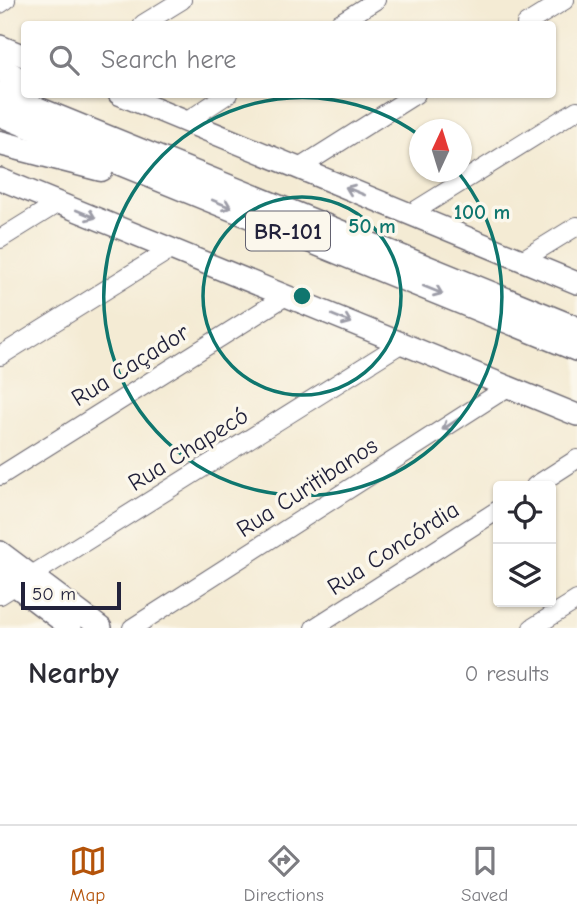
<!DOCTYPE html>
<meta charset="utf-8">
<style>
:root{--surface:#fff;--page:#f2f2f3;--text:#2b2b33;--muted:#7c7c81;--line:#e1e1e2;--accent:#b45309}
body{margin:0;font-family:"Comic Neue",sans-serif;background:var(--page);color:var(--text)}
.controls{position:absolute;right:21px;bottom:21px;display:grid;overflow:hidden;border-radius:7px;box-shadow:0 2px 5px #0004}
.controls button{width:63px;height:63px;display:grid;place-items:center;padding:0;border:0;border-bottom:2px solid var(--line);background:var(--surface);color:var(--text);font:35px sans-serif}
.compass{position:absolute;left:409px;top:119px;width:63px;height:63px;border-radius:50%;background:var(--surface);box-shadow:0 2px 5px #0004;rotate:4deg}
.scale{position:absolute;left:21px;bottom:18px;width:100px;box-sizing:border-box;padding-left:7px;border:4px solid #22223b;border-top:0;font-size:19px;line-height:24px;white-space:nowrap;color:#22223b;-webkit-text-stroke:5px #fbf7ec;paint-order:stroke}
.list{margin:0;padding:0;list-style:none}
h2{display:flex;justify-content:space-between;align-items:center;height:91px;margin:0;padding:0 28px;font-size:30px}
h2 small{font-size:23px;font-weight:400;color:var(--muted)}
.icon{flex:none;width:38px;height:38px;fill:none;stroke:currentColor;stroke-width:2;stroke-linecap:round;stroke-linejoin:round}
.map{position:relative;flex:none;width:577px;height:628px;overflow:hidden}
.search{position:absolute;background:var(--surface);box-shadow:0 2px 5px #0004;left:21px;right:21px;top:21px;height:77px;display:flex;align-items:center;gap:18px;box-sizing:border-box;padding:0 24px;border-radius:7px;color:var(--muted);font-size:26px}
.sheet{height:196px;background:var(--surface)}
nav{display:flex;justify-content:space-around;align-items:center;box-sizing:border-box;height:98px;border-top:2px solid var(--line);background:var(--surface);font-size:19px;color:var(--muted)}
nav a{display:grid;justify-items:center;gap:4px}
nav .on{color:var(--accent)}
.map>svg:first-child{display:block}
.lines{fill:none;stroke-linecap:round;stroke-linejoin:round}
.minor-casing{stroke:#6c6871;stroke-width:20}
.major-casing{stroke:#6c6871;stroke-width:24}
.highway-casing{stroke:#6c6871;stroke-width:27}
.minor{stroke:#fff;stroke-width:18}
.major{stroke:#fff;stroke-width:21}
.highway{stroke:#fff;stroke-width:24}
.oneway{stroke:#9c9ca7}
.ring{fill:none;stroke:#0f766e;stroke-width:3.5}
.labels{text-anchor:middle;stroke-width:7;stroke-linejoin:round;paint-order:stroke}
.shield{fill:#fbf7ec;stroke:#636270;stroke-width:2}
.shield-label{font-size:23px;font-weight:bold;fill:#22223b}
.street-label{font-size:24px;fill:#22223b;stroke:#fbf7ec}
.centre{fill:#0f766e;stroke:#fbf7ec;stroke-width:3.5}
.ring-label{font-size:21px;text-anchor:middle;font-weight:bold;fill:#0f766e;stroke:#fbf7ec;stroke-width:7;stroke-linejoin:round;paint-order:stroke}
</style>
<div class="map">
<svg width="577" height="628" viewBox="0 0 577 628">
<rect width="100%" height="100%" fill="#fbf7ec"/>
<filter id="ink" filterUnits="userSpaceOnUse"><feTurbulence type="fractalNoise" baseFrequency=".0143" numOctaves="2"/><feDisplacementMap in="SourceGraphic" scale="14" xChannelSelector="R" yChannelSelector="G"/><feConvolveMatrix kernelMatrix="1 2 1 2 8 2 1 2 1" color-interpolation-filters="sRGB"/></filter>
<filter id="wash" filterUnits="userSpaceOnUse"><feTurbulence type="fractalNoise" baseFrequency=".00686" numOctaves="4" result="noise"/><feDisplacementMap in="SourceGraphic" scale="28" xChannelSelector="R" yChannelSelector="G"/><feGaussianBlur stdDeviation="1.57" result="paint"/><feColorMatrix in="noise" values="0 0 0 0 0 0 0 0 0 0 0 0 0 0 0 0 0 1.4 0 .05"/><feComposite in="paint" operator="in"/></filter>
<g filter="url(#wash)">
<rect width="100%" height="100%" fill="#f4ebd4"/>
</g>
<g filter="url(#ink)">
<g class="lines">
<!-- minor casing -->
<g class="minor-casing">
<g id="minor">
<polyline points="0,4 6,0"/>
<polyline points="143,24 182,0"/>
<polyline points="338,24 376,0"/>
<polyline points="526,24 565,0"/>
<polyline points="186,122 228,94"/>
<polyline points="299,168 416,94"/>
<polyline points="410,214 577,110"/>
<polyline points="0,239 58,203"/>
<polyline points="522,260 577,226"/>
<polyline points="0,356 171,249"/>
<polyline points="0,476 286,296"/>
<polyline points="535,486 577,459"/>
<polyline points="0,595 402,343"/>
<polyline points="132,628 508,387"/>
<polyline points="314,628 498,510"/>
<polyline points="532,628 577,600"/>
</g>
</g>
<!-- major casing -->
<g class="major-casing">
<g id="major">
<polyline points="0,46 24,56"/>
<polyline points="119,94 577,283"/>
<polyline points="0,179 577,415"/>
<polyline points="0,552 101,628"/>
<polyline points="0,574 71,628"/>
</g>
</g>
<!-- highway casing -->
<g class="highway-casing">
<g id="highway">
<polyline points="0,68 24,83"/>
<polyline points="0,94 577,329"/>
<polyline points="0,114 577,349"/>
<polyline points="0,143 101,169"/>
</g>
</g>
<!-- minor -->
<use href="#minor" class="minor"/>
<!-- major -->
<use href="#major" class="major"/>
<!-- highway -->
<use href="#highway" class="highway"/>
</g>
<!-- one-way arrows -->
<defs><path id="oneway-shaft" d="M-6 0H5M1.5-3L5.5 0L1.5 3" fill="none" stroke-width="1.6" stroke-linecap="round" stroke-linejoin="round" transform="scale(1.75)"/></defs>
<g class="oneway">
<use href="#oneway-shaft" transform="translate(355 191) rotate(-158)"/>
<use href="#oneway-shaft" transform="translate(222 204) rotate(22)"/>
<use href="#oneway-shaft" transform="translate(86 214) rotate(22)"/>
<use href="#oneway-shaft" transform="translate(433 290) rotate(22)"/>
<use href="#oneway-shaft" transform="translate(342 319) rotate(22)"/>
<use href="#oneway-shaft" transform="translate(451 424) rotate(147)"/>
</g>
</g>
<!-- distance rings -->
<g class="ring">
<circle cx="302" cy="296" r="99"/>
<path d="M458 172A199 199 0 1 1 419 135"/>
</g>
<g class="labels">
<!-- shield labels -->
<rect class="shield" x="246" y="211.5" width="84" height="39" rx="5"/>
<g class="shield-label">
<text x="288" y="239">BR-101</text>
</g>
<!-- street labels -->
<g class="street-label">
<text transform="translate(130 365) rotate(-32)" y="8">Rua Caçador</text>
<text transform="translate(188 449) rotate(-32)" y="8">Rua Chapecó</text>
<text transform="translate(307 487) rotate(-33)" y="8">Rua Curitibanos</text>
<text transform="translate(393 548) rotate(-33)" y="8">Rua Concórdia</text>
</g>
</g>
<circle cx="302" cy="296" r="10" class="centre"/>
<g class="ring-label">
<text x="482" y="219">100 m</text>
<text x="372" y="233">50 m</text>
</g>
</svg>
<div class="controls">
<button><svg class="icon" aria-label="locate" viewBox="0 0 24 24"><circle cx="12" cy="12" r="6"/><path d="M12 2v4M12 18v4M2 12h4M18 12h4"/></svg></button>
<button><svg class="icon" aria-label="layers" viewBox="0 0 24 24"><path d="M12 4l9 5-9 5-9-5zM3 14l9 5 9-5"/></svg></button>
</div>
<svg class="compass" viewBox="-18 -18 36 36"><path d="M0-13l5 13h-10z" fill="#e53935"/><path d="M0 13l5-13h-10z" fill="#7c7c81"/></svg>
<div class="scale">50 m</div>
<div class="search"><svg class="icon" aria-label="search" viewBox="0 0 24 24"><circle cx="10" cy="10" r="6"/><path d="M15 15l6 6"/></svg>Search here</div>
</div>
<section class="sheet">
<h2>Nearby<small>0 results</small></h2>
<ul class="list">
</ul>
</section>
<nav>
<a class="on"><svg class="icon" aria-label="map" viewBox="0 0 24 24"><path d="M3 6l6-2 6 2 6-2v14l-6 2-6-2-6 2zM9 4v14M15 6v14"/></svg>Map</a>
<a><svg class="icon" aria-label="directions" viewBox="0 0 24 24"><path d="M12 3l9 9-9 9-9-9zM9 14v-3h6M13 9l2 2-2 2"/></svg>Directions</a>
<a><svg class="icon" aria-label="saved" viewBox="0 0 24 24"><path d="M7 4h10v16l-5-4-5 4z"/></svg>Saved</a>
</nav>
